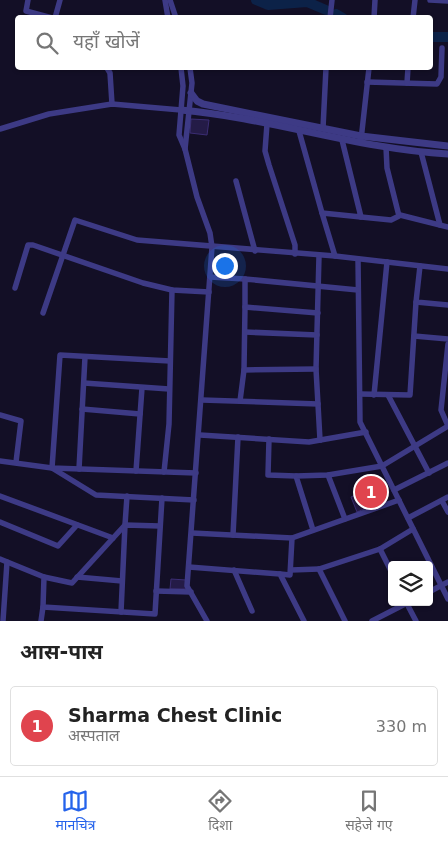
<!DOCTYPE html>
<html lang="hi">
<meta charset="utf-8">
<style>
:root{--surface:#fff;--page:#f2f2f2;--text:#222;--muted:#767676;--line:#e0e0e0;--accent:#2563eb}
body{margin:0;font-family:"DejaVu Sans","Noto Sans Devanagari",sans-serif;background:var(--page);color:var(--text)}
.controls{position:absolute;right:15px;bottom:15px;display:grid;overflow:hidden;border-radius:5px;box-shadow:0 1px 4px #0004}
.controls button{width:45px;height:45px;display:grid;place-items:center;padding:0;border:0;border-bottom:1px solid var(--line);background:var(--surface);color:var(--text);font:25px sans-serif}
.you{position:absolute;left:224px;top:265px;width:18px;height:18px;margin:-12px;border:4px solid #fff;border-radius:50%;background:#1a73e8;box-shadow:0 0 0 8px #1a73e833}
.badge{display:grid;place-items:center;width:32px;height:32px;border-radius:50%;background:var(--accent);color:#fff;font-size:16px;font-weight:700}
.pin{position:absolute;translate:-50% -50%;border:2px solid #fff;box-shadow:0 1px 5px #0006}
.list{margin:0;padding:0;list-style:none}
h2{display:flex;justify-content:space-between;align-items:center;height:65px;margin:0;padding:0 20px;font-size:21px}
h2 small{font-size:16px;font-weight:400;color:var(--muted)}
.list li{display:grid;grid-template-columns:32px 1fr auto;gap:15px;align-items:center;box-sizing:border-box;height:80px;margin:0 10px 10px;padding:0 10px;border:1px solid var(--line);border-radius:5px}
.list b{display:block;font-size:19px;white-space:nowrap}
.list p{margin:0;font-size:16px;white-space:nowrap;color:var(--muted)}
.list em{font-size:16px;font-style:normal;color:var(--muted)}
.icon{flex:none;width:28px;height:28px;fill:none;stroke:currentColor;stroke-width:2;stroke-linecap:round;stroke-linejoin:round}
.map{position:relative;flex:none;width:448px;height:621px;overflow:hidden}
.search{position:absolute;background:var(--surface);box-shadow:0 1px 4px #0004;left:15px;right:15px;top:15px;height:55px;display:flex;align-items:center;gap:12px;box-sizing:border-box;padding:0 18px;border-radius:5px;color:var(--muted);font-size:19px}
.sheet{height:155px;background:var(--surface)}
nav{display:flex;justify-content:space-around;align-items:center;box-sizing:border-box;height:70px;border-top:1px solid var(--line);background:var(--surface);font-size:14px;color:var(--muted)}
nav a{display:grid;justify-items:center;gap:2px}
nav .on{color:var(--accent)}
.map>svg:first-child{display:block}
.lines{fill:none;stroke-linecap:round;stroke-linejoin:round}
.river{stroke:#0c2248;stroke-width:10}
.building{fill:#241b47;stroke:#3b2d73}
.minor{stroke:#3d3a85;stroke-width:5.5}
.tertiary{stroke:#3d3a85;stroke-width:7}
</style>
<div class="map">
<svg width="448" height="621" viewBox="0 0 448 621">
<rect width="100%" height="100%" fill="#130f26"/>
<g class="lines">
<!-- river -->
<g class="river">
<polyline points="256,0 268,5 307,2 326,10"/>
<polyline points="336,14 343,18"/>
<polyline points="430,37 448,37"/>
</g>
</g>
<!-- building -->
<g class="building">
<polygon points="191,119 209,120 207,135 190,133"/>
<polygon points="378,485 382,494 379,495 381,498 375,500 374,497 361,503 364,509 357,512 351,497"/>
<polygon points="171,579 186,580 186,589 170,589"/>
</g>
<g class="lines">
<!-- minor -->
<g class="minor">
<polyline points="28,0 26,11 52,18"/>
<polyline points="165,0 168,18"/>
<polyline points="170,0 176,18"/>
<polyline points="430,0 448,1"/>
<polyline points="55,18 60,0"/>
<polyline points="330,18 332,0"/>
<polyline points="374,18 375,0"/>
<polyline points="413,18 415,0"/>
<polyline points="107,68 110,73 112,104"/>
<polyline points="181,68 183,86 179,135 185,149 197,197 210,233 212,247 187,586 207,621"/>
<polyline points="367,82 437,84 441,77 442,48"/>
<polyline points="407,83 408,68"/>
<polyline points="267,124 265,151 269,165 295,245 295,254"/>
<polyline points="323,128 326,68"/>
<polyline points="0,129 49,114 112,104 181,110"/>
<polyline points="299,131 322,213"/>
<polyline points="361,140 369,68"/>
<polyline points="185,149 192,83 190,68"/>
<polyline points="421,152 440,225"/>
<polyline points="236,181 255,251"/>
<polyline points="400,215 448,227"/>
<polyline points="361,217 391,220 399,216 387,168 386,147"/>
<polyline points="319,256 316,369 320,440"/>
<polyline points="335,256 322,213 361,217 342,140"/>
<polyline points="358,259 360,422 448,599"/>
<polyline points="420,266 416,302 448,305"/>
<polyline points="210,277 245,279"/>
<polyline points="15,288 28,245 33,245 143,283 172,290 209,292"/>
<polyline points="43,313 75,220 137,240 335,256 448,269"/>
<polyline points="318,313 245,307 245,279 358,290"/>
<polyline points="245,332 317,335"/>
<polyline points="414,336 448,339"/>
<polyline points="448,344 441,410 448,426"/>
<polyline points="170,361 60,355 52,468 96,495 194,500"/>
<polyline points="244,370 316,369"/>
<polyline points="84,383 169,389"/>
<polyline points="360,394 410,395 416,302"/>
<polyline points="374,395 387,262"/>
<polyline points="388,395 429,473"/>
<polyline points="202,400 318,404"/>
<polyline points="240,401 244,370 245,307"/>
<polyline points="82,409 140,414"/>
<polyline points="0,415 21,421 16,462"/>
<polyline points="200,435 309,442 366,432"/>
<polyline points="269,439 268,475 296,476"/>
<polyline points="0,461 52,468 196,473"/>
<polyline points="79,469 85,357"/>
<polyline points="136,471 142,388"/>
<polyline points="164,472 169,424 172,290"/>
<polyline points="328,475 345,519"/>
<polyline points="394,490 448,463"/>
<polyline points="0,496 113,538"/>
<polyline points="442,501 448,512"/>
<polyline points="408,518 448,497"/>
<polyline points="0,522 58,546 77,525"/>
<polyline points="313,530 296,476 328,475 382,466 448,426"/>
<polyline points="192,533 292,538 399,500"/>
<polyline points="233,535 238,437"/>
<polyline points="380,549 392,573"/>
<polyline points="0,559 44,577 43,607 155,614 162,498"/>
<polyline points="189,567 280,574 304,621"/>
<polyline points="319,569 345,621"/>
<polyline points="234,570 252,611"/>
<polyline points="291,570 319,569 380,549 413,529"/>
<polyline points="280,574 290,575 292,538"/>
<polyline points="44,577 72,583 125,525 127,496"/>
<polyline points="77,577 122,581"/>
<polyline points="156,591 191,592"/>
<polyline points="429,592 448,582"/>
<polyline points="406,602 416,621"/>
<polyline points="121,612 125,525 160,526"/>
<polyline points="3,621 7,562"/>
<polyline points="41,621 43,607"/>
<polyline points="372,621 409,602"/>
</g>
<!-- tertiary -->
<g class="tertiary">
<polyline points="191,93 197,101 203,104 361,136 448,146"/>
<path d="M181,110C271,118 357,149 448,154"/>
</g>
</g>
</svg>
<div class="controls">
<button><svg class="icon" aria-label="layers" viewBox="0 0 24 24"><path d="M12 4l9 5-9 5-9-5zM3 14l9 5 9-5"/></svg></button>
</div>
<div class="you"></div>
<div class="pin badge" style="left:371px;top:492px;background:#e0444e">1</div>
<div class="search"><svg class="icon" aria-label="search" viewBox="0 0 24 24"><circle cx="10" cy="10" r="6"/><path d="M15 15l6 6"/></svg>यहाँ खोजें</div>
</div>
<section class="sheet">
<h2>आस-पास<small></small></h2>
<ul class="list">
<li><span class="badge" style="background:#e0444e">1</span><div><b>Sharma Chest Clinic</b><p>अस्पताल</p></div><em>330 m</em></li>
</ul>
</section>
<nav>
<a class="on"><svg class="icon" aria-label="map" viewBox="0 0 24 24"><path d="M3 6l6-2 6 2 6-2v14l-6 2-6-2-6 2zM9 4v14M15 6v14"/></svg>मानचित्र</a>
<a><svg class="icon" aria-label="directions" viewBox="0 0 24 24"><path d="M12 3l9 9-9 9-9-9zM9 14v-3h6M13 9l2 2-2 2"/></svg>दिशा</a>
<a><svg class="icon" aria-label="saved" viewBox="0 0 24 24"><path d="M7 4h10v16l-5-4-5 4z"/></svg>सहेजे गए</a>
</nav>
